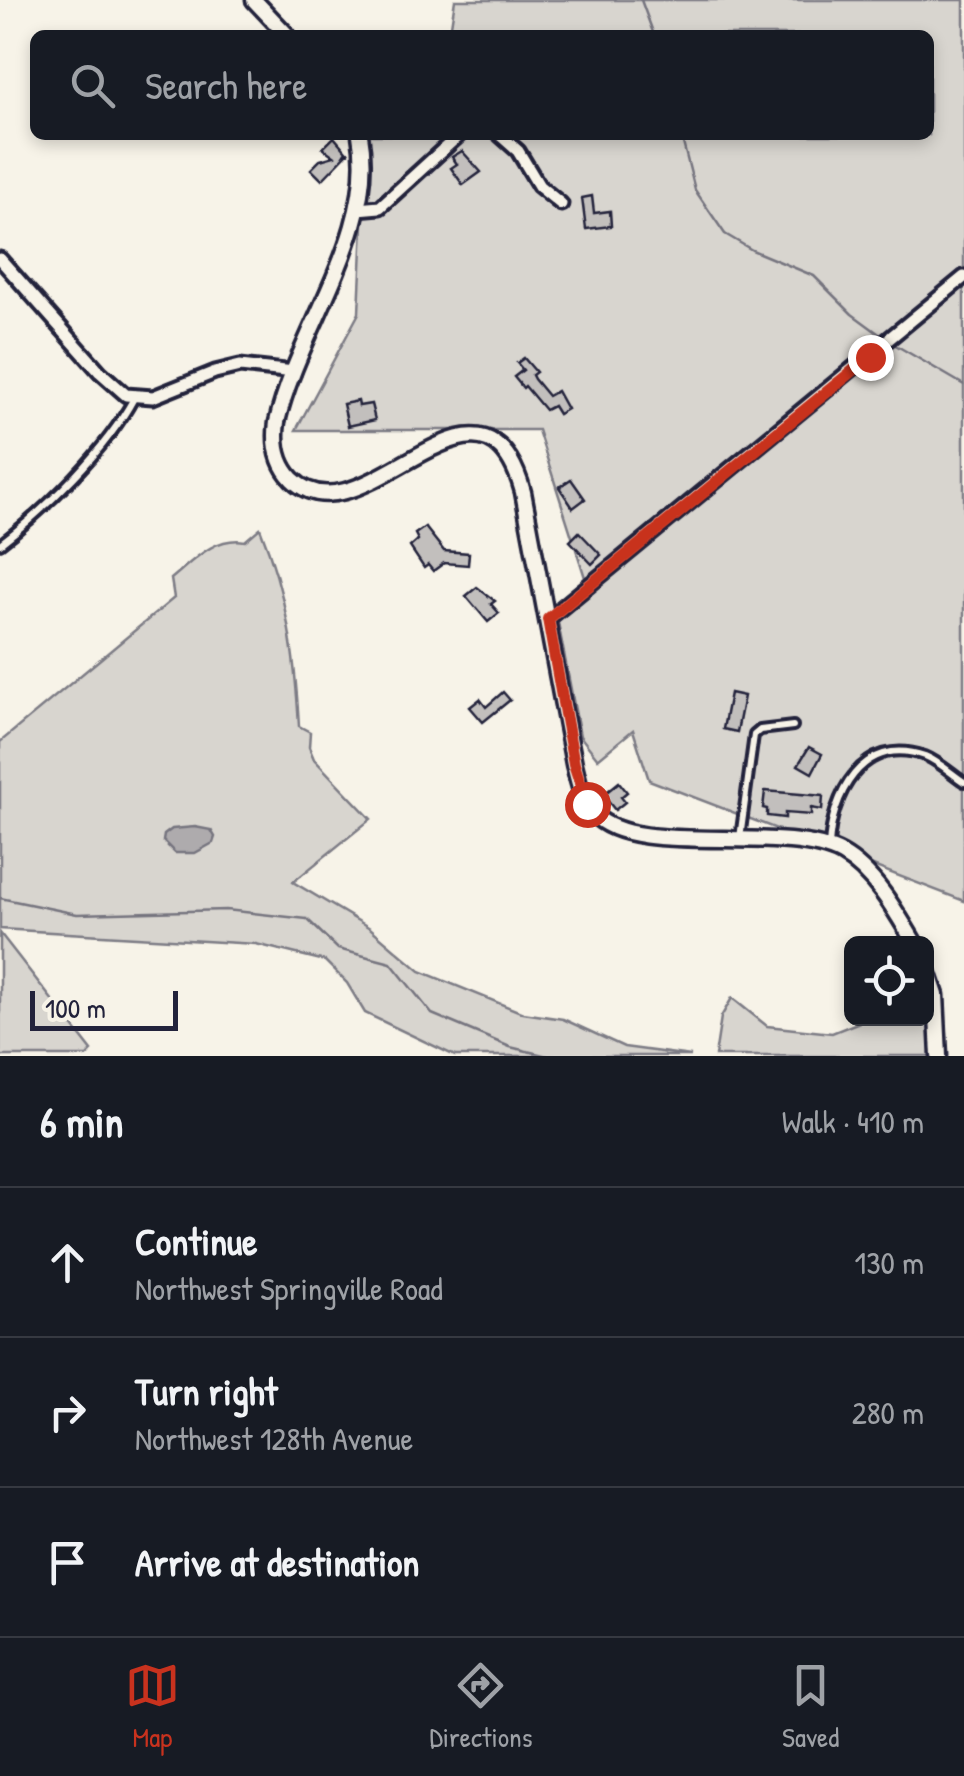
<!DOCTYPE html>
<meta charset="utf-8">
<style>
:root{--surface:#171b24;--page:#242831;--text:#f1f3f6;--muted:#9ea1a6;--line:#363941;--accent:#c8321e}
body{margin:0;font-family:"Patrick Hand",sans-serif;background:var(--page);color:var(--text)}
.controls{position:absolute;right:30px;bottom:30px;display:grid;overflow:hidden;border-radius:15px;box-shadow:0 5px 15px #0003}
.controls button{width:90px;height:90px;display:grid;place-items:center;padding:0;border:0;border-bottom:2px solid var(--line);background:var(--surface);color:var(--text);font:50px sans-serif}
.scale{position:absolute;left:30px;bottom:25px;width:148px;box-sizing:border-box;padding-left:10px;border:5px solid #22223b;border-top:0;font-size:28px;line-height:35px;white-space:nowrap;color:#22223b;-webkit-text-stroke:8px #f7f3e8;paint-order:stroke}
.stop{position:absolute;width:30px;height:30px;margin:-22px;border:8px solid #c8321e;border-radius:50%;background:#fff}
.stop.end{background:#c8321e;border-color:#fff;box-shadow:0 2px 10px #0008}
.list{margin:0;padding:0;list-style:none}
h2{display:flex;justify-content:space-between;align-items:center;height:130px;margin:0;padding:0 40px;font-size:42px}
h2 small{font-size:32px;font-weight:400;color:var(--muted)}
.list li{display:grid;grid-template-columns:65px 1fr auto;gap:30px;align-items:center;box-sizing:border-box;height:150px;padding:0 40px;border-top:2px solid var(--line)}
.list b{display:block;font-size:38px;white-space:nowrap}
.list p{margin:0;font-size:32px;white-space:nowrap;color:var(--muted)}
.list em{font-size:32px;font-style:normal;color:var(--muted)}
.icon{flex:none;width:55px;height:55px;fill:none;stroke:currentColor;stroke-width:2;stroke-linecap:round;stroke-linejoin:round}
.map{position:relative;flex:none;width:964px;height:1056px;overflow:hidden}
.search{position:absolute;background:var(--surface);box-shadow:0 5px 15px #0003;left:30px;right:30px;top:30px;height:110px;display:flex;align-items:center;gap:25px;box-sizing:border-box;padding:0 35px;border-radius:15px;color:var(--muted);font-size:38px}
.sheet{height:580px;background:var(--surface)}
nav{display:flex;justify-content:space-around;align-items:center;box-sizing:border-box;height:140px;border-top:2px solid var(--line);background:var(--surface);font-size:28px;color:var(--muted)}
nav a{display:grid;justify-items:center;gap:5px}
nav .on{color:var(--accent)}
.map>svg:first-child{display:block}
.green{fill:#d8d5cf;stroke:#7d7c85;stroke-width:2.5}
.water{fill:#aeabad;stroke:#76747f;stroke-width:2.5}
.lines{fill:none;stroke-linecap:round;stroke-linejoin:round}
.stream{stroke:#76747f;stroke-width:2.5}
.building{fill:#c2bfbd;stroke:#22223b;stroke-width:2.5}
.service-casing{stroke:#22223b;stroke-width:14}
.minor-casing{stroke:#22223b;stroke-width:19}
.tertiary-casing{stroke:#22223b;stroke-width:21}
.service{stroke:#f7f3e8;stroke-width:6}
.minor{stroke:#f7f3e8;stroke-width:11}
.tertiary{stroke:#f7f3e8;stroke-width:14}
.route{stroke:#c8321e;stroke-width:12}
</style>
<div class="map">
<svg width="964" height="1056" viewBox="0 0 964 1056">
<rect width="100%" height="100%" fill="#f7f3e8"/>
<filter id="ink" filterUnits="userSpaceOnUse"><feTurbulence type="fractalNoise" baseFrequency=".01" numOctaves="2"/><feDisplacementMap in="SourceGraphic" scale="20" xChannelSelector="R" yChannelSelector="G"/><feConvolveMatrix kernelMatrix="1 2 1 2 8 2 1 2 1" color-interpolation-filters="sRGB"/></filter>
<g filter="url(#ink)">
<!-- green -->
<g class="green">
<polygon points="455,0 964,0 964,901 649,780 633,730 598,759 580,736 557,617 589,590 538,430 296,430 359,313 367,135 929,135 929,35 447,35 450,32"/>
<path d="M260,528C287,595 295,655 299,726L310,732L309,747L314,759L371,819L293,882L370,928L420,971L523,1013L563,1019L624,1047L691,1056H455L365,1013L347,983L325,961L256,944L0,929V742L174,598L171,579C193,561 214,536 245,541Z"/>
<polygon points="0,933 92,1051 87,1056 0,1056"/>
<polygon points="927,984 930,994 933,1056 715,1056 721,1017 732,998 767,1026 832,1033 867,1019 926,1018"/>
</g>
<!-- water -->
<polygon class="water" points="195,827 211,830 215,837 213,843 195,853 175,853 163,841 164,835 172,829"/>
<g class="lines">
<!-- stream -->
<g class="stream">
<polyline points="641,0 654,35"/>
<polyline points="681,135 695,190 725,234 752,250 814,276 852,314 882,336"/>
<polyline points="892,343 964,385"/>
<polyline points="0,898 77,914 226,910 307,919 338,949 391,963 432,1014 510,1047 548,1056"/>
</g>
</g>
<!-- building -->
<g class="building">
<polygon points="334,137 346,151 344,154 349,152 322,180 311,169 320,160 334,156 323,148"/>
<polygon points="462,151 481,172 463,185 451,168 457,164 452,157"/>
<polygon points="592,196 594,213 610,211 611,226 586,229 582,198"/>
<polygon points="524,358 536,372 532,375 534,379 548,396 557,391 567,409 558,414 553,406 545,410 525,386 523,388 514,377 523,370 517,363"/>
<polygon points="358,401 359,406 371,404 375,420 348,426 343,404"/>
<polygon points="571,479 585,499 573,508 559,487"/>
<polygon points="425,527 444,551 469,553 468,565 444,563 433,571 428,565 424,568 410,547 418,540 415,534"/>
<polygon points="579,532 601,555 592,564 570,541"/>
<polygon points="477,587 495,601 491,604 499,613 488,622 466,596"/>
<polygon points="503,692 510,700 483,722 470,707 480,699 486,707"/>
<polygon points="730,693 744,696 737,732 723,729"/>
<polygon points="809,747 822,754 812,773 798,765"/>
<polygon points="619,782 627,792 621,797 625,802 615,810 603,795"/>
<polygon points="765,791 823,796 822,810 811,808 811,815 785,813 785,818 767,816 767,809 763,808"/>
</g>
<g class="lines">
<!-- service casing -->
<g class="service-casing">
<g id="service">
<path d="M0,544C47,508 106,450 134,398"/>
<polyline points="740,838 754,735 760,730 793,726"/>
<path d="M829,847C831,796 862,734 925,756C938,761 952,774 964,782"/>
</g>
</g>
<!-- minor casing -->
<g class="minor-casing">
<g id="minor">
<polyline points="500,135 518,151 539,186 561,204"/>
<polyline points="357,209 380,207 459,135"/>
<polyline points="0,259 100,372 126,395 153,397 215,372 240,366 294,372"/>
<polyline points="548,619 964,277"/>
</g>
</g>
<!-- tertiary casing -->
<g class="tertiary-casing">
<g id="tertiary">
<polyline points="254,0 287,35"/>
<path d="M360,135C378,231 298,330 277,422C274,443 277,463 292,479C361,548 482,343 523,492L574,764C578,781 582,801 594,814C633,859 783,822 842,854C874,872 897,913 915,944"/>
<polyline points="926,965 936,995 939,1056"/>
</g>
</g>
<!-- service -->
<use href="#service" class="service"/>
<!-- minor -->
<use href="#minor" class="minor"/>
<!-- tertiary -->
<use href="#tertiary" class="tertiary"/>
</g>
</g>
<g class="lines" filter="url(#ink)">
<!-- route -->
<polyline class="route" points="587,804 574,764 548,619 870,357"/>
</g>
</svg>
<div class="controls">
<button><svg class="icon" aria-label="locate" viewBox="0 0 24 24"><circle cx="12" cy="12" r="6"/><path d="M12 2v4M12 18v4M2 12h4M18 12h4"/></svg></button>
</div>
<div class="scale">100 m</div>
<div class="stop" style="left:587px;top:804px"></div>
<div class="stop end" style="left:870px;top:357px"></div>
<div class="search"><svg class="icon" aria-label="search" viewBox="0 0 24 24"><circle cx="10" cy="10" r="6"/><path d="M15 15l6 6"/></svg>Search here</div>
</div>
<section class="sheet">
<h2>6 min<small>Walk · 410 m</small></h2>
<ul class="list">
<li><svg class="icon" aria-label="ahead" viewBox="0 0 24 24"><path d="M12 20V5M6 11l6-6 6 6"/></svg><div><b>Continue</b><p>Northwest Springville Road</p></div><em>130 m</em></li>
<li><svg class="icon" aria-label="right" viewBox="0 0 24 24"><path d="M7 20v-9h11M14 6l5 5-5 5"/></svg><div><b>Turn right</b><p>Northwest 128th Avenue</p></div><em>280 m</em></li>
<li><svg class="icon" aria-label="arrive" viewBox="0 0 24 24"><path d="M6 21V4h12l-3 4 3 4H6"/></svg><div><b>Arrive at destination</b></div></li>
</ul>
</section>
<nav>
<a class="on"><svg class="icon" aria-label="map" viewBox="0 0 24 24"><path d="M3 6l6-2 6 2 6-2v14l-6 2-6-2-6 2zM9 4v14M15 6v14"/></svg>Map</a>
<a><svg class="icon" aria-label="directions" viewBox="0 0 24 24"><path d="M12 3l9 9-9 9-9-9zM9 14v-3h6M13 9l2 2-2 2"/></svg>Directions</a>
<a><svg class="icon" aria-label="saved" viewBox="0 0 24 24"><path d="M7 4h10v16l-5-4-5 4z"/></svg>Saved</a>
</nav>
